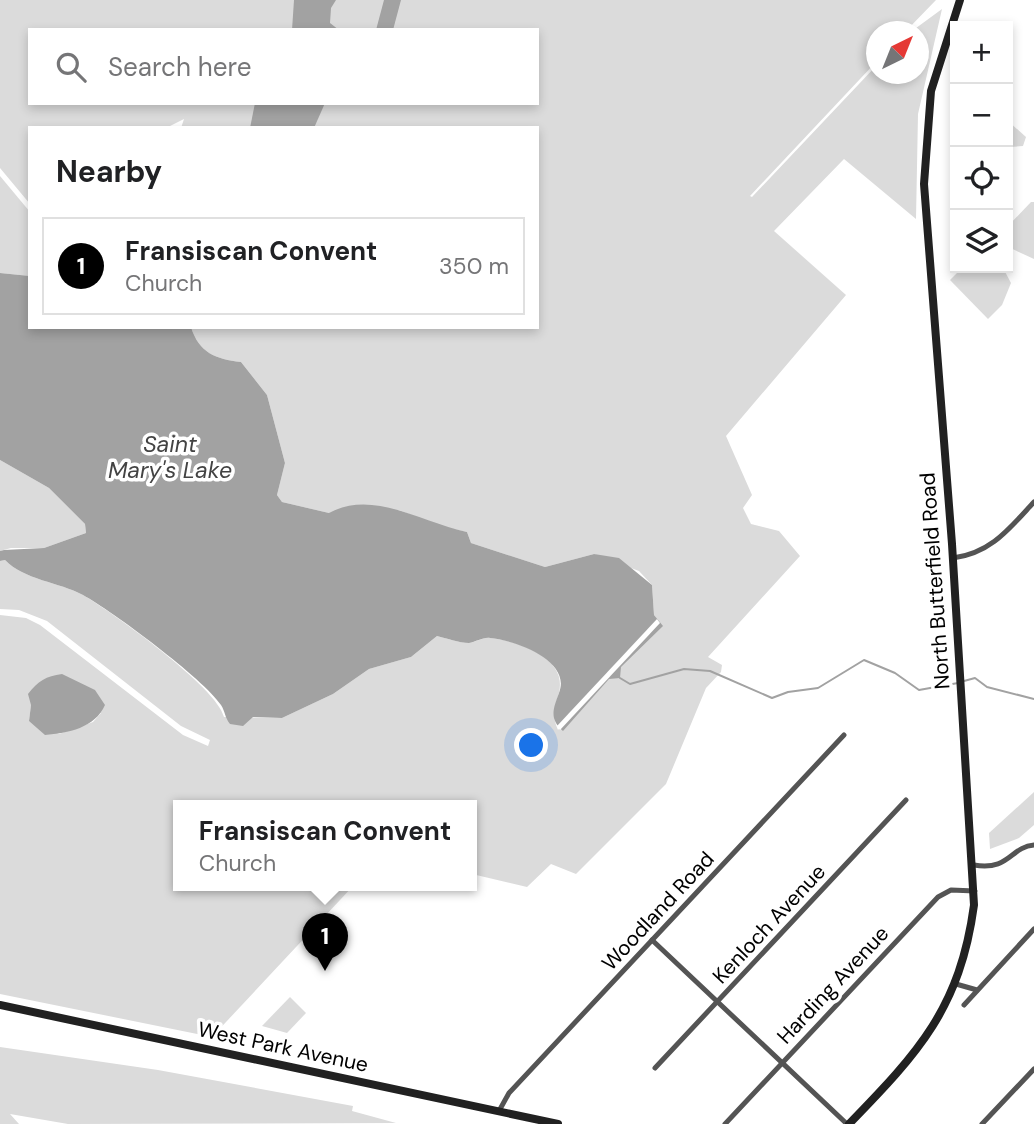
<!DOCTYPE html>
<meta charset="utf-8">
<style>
:root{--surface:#fff;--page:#f6f6f6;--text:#202124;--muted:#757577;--line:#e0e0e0;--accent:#000}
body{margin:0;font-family:"DM Sans",sans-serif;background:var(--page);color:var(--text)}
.controls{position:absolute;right:21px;top:21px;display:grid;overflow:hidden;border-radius:0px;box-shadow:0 4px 10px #0003}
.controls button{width:63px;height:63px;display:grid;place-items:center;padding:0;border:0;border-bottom:2px solid var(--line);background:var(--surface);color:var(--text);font:35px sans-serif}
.compass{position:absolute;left:866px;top:21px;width:63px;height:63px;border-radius:50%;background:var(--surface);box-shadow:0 4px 10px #0003;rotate:43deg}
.you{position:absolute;left:532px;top:746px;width:24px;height:24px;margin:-18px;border:5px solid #fff;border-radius:50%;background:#1a73e8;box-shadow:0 0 0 10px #1a73e833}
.badge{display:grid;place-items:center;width:46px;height:46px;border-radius:50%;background:var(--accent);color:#fff;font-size:23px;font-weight:700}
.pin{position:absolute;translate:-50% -58px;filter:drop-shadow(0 2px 4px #0008)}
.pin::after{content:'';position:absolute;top:37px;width:24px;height:21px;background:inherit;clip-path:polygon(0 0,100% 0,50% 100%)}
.popup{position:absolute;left:173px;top:800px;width:304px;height:91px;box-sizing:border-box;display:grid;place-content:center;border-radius:0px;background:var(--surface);filter:drop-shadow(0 2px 5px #0005);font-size:23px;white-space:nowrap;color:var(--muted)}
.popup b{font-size:26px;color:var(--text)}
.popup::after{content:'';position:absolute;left:50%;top:100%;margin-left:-14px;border:14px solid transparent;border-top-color:var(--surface)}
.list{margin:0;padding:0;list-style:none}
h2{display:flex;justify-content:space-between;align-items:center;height:91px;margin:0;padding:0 28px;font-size:30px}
h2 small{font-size:23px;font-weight:400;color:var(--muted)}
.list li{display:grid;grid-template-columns:46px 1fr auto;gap:21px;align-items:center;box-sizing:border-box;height:98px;margin:0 14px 14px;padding:0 14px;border:2px solid var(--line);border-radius:0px}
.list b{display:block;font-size:26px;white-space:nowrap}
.list p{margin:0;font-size:23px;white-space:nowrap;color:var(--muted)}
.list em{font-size:23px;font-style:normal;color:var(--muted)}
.icon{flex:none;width:38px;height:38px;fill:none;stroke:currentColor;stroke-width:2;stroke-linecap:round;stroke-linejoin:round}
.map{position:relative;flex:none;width:1034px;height:1124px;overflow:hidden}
.search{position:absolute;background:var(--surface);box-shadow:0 4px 10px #0003;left:28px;top:28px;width:511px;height:77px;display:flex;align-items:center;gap:18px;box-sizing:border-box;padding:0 24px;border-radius:0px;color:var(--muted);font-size:26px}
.panel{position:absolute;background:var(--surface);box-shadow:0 4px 10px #0003;left:28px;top:126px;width:511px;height:203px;border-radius:0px}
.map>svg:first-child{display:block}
.green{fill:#dbdbdb;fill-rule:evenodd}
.water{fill:#a2a2a2}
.pier{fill:#fff}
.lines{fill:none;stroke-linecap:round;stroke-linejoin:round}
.stream{stroke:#a2a2a2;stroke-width:2}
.minor{stroke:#545454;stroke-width:5}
.secondary{stroke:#212121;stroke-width:8}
.labels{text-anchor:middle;stroke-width:7;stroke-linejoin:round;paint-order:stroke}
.street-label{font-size:21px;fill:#000;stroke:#fff}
.water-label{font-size:23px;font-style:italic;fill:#434343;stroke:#fff}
</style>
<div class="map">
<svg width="1034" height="1124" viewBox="0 0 1034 1124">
<rect width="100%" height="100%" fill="#fff"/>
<!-- green -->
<g class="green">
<path d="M0,0H936L906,31L876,32V62L750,196L752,197L876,66V74H918V32L912,31L942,9L918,114L916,219L844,159L774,231L846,295L726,436L752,495L743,508L751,524L779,531L800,556L708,657L722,665L721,672L706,688L666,784L576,874L551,864L527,887L472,874V805H178V885H354L212,1037L0,994V615L26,618L40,625L183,735L208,746L210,740L181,726L47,621L19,610L0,609V561L5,560C24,580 59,582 83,595C112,612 218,688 224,717L282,718L333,694L369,669L411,657L437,636C446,638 459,643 469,643C477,642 483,637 490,638C513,640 553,653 559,677C564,698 547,706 558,730L657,619L654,615L652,585L639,571L594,554L545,567L471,543L467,532L439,526L399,510L329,513L282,502L277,495L285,463L267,395L241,362C216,359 199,353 191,327H537V128H181L184,119L166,128H30V204L0,168ZM30,30H537V103H30ZM31,705L101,713L93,722L59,734L29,721Z"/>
<polygon points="1008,121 1026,137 1023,146 1010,147 1008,144"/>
<polygon points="0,176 30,212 30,276 0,273"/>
<polygon points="1031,202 1034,202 1034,259 1008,247 1008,226"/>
<polygon points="962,268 1003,268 1011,283 1002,305 988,319 950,280"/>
<polygon points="0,460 49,488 85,524 86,533 44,548 11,548 0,551"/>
<polygon points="1034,792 1034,825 1019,838 990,849 989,833"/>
<polygon points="290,997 306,1013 287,1033 262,1026"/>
<polygon points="0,1047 158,1070 353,1106 352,1111 396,1123 68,1124 10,1114 19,1124 0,1124"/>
</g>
<!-- water -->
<g class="water">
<polygon points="294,0 336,0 331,8 330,23 339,30 292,30"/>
<polygon points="384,0 401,0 393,30 376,30"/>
<polygon points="255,103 325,103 314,128 250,128"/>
<path d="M0,273L30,276V327H191C199,353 216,359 241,362L267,395L285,463L277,495L282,502L329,513C373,489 423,523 467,532L471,543L545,567L594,554L619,558L652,585L654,615L663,626L621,667L620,678L609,679L563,731C549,719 553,709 559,693C572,660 514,640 490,638C483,637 476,642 469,643C459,643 446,638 437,636L411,657L369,669L333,694L282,718L253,717L243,726L230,724C225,718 225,711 221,705C204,679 112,611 83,595C59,582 24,580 5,560L0,561V551L4,550L44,548L86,533L85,524L49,488L0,460Z"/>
<path d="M62,674L95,690L105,705C95,728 68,733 45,735L29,721L31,705L28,694C38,681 46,676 62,674Z"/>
</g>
<!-- pier -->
<polygon class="pier" points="657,619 660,623 560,730 557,726"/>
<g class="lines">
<!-- stream -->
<g class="stream">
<polyline points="620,678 630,684 684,669 710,671 772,698 788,692 818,688 864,660 895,673 919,690 958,683"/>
<polyline points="964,681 975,678 987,687 1034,699"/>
</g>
<!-- minor -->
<g class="minor">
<path d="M953,558C991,553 1009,529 1034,502"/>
<path d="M974,865C1010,871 1010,847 1034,845"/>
<polyline points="652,940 847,1124"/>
<polyline points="956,984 977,990"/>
<polyline points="964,1005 1034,929"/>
<polyline points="655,1068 906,800"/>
<polyline points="499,1111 509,1093 844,735"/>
<polyline points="725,1124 938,897 951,890 975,891"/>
<polyline points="982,1124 1034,1069"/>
</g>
<!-- secondary -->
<g class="secondary">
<polyline points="0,1005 558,1124"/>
<path d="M849,1124C919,1052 960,1008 974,905L952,544L924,184L931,91L960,0"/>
</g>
</g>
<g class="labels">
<!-- street labels -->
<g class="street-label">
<text transform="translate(935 581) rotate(-94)" y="7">North Butterfield Road</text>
<text transform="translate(658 911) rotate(-47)" y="7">Woodland Road</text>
<text transform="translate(769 924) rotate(-47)" y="7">Kenloch Avenue</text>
<text transform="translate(833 985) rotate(-47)" y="7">Harding Avenue</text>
<text transform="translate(283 1047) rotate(12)" y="7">West Park Avenue</text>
</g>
<!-- water labels -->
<g class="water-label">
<text x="170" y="452">Saint<tspan x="170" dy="26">Mary's Lake</tspan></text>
</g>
</g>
</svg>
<div class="controls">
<button>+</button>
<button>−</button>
<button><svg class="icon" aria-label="locate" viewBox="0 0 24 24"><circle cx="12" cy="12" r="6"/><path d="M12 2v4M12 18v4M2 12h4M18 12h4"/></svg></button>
<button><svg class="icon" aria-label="layers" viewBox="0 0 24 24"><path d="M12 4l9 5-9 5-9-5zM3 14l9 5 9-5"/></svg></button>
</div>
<svg class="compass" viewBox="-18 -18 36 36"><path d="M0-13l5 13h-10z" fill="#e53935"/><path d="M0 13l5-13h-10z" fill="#757577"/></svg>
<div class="you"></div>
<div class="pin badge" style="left:325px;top:971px">1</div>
<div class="popup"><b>Fransiscan Convent</b>Church</div>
<div class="search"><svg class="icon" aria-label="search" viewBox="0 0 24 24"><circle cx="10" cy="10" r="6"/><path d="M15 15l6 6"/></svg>Search here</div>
<section class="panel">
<h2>Nearby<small></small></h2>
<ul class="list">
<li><span class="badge">1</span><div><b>Fransiscan Convent</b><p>Church</p></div><em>350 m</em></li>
</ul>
</section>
</div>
